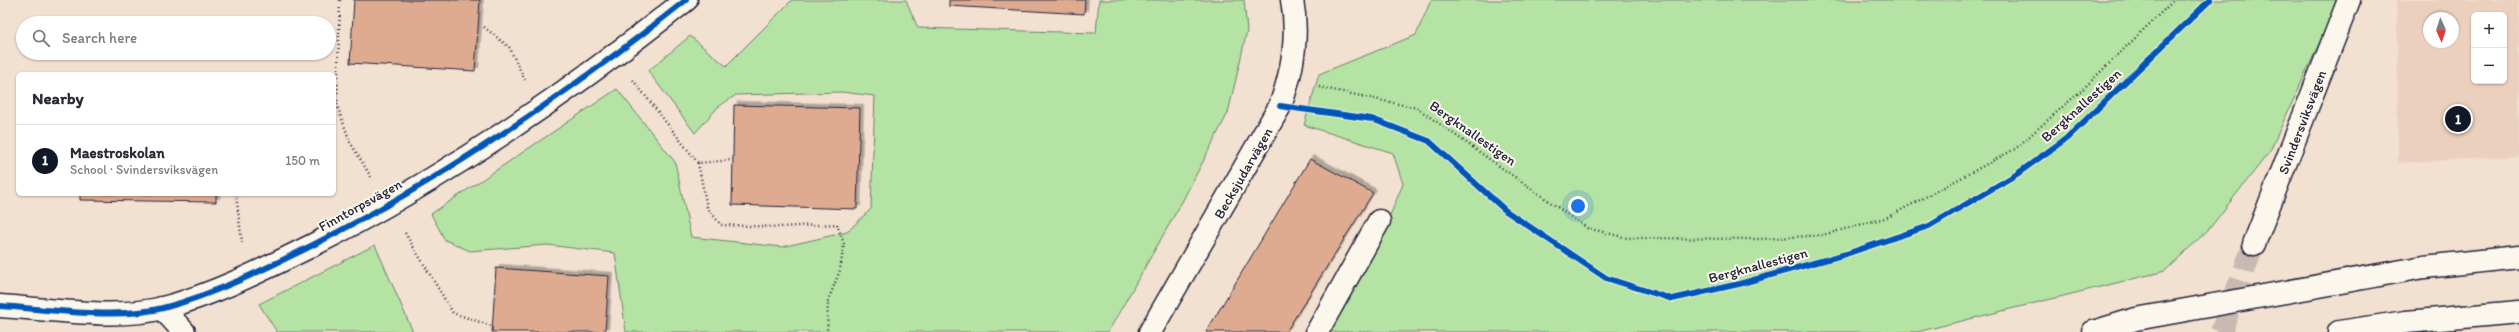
<!DOCTYPE html>
<meta charset="utf-8">
<style>
:root{--surface:#fff;--page:#f2f2f3;--text:#2b2b33;--muted:#7c7c81;--line:#e1e1e2;--accent:#111827}
body{margin:0;font-family:Itim,sans-serif;background:var(--page);color:var(--text)}
.controls{position:absolute;right:12px;top:12px;display:grid;overflow:hidden;border-radius:6px;box-shadow:0 1px 3px #0004}
.controls button{width:36px;height:36px;display:grid;place-items:center;padding:0;border:0;border-bottom:1px solid var(--line);background:var(--surface);color:var(--text);font:20px sans-serif}
.compass{position:absolute;left:2423px;top:12px;width:36px;height:36px;border-radius:50%;background:var(--surface);box-shadow:0 1px 3px #0004;rotate:177deg}
.you{position:absolute;left:1578px;top:206px;width:14px;height:14px;margin:-10px;border:3px solid #fff;border-radius:50%;background:#1a73e8;box-shadow:0 0 0 6px #1a73e833}
.badge{display:grid;place-items:center;width:26px;height:26px;border-radius:50%;background:var(--accent);color:#fff;font-size:13px;font-weight:700}
.pin{position:absolute;translate:-50% -50%;border:2px solid #fff;box-shadow:0 1px 4px #0006}
.list{margin:0;padding:0;list-style:none}
h2{display:flex;justify-content:space-between;align-items:center;height:52px;margin:0;padding:0 16px;font-size:17px}
h2 small{font-size:13px;font-weight:400;color:var(--muted)}
.list li{display:grid;grid-template-columns:26px 1fr auto;gap:12px;align-items:center;box-sizing:border-box;height:72px;padding:0 16px;border-top:1px solid var(--line)}
.list b{display:block;font-size:15px;white-space:nowrap}
.list p{margin:0;font-size:13px;white-space:nowrap;color:var(--muted)}
.list em{font-size:13px;font-style:normal;color:var(--muted)}
.icon{flex:none;width:22px;height:22px;fill:none;stroke:currentColor;stroke-width:2;stroke-linecap:round;stroke-linejoin:round}
.map{position:relative;flex:none;width:2519px;height:332px;overflow:hidden}
.search{position:absolute;background:var(--surface);box-shadow:0 1px 3px #0004;left:16px;top:16px;width:320px;height:44px;display:flex;align-items:center;gap:10px;box-sizing:border-box;padding:0 14px;border-radius:22px;color:var(--muted);font-size:15px}
.panel{position:absolute;background:var(--surface);box-shadow:0 1px 3px #0004;left:16px;top:72px;width:320px;height:124px;border-radius:6px}
.map>svg:first-child{display:block}
.built{fill:#ecd0be;fill-rule:evenodd}
.green{fill:#b4e3a3;stroke:#6b826f}
.building{fill:#deab91;stroke:#22223b;filter:url(#shadow)}
.lines{fill:none;stroke-linecap:round;stroke-linejoin:round}
.minor-tunnel{stroke:#c8bab3;stroke-width:22;stroke-dasharray:22 11;stroke-linecap:butt}
.minor-casing{stroke:#22223b;stroke-width:25}
.highway-casing{stroke:#22223b;stroke-width:25}
.path{stroke:#22223b;stroke-width:2.5;stroke-dasharray:1 3;stroke-linecap:butt}
.minor{stroke:#fbf7ec;stroke-width:22}
.highway{stroke:#fbf7ec;stroke-width:22}
.cycleway-casing{stroke:#fbf7ec;stroke-width:8}
.cycleway{stroke:#0057b8;stroke-width:6}
.labels{text-anchor:middle;stroke-width:4;stroke-linejoin:round;paint-order:stroke}
.street-label{font-size:14px;fill:#22223b;stroke:#fbf7ec}
</style>
<div class="map">
<svg width="2519" height="332" viewBox="0 0 2519 332">
<defs>
<filter id="shadow"><feDropShadow dx="3.5" dy="-3.5" stdDeviation="0" flood-color="#0004"/></filter>
</defs>
<rect width="100%" height="100%" fill="#f2e0d1"/>
<filter id="ink" filterUnits="userSpaceOnUse"><feTurbulence type="fractalNoise" baseFrequency=".025" numOctaves="2"/><feDisplacementMap in="SourceGraphic" scale="8" xChannelSelector="R" yChannelSelector="G"/><feConvolveMatrix kernelMatrix="1 2 1 2 8 2 1 2 1" color-interpolation-filters="sRGB"/></filter>
<g filter="url(#ink)">
<!-- built -->
<path class="built" d="M2397,0H2519V156L2398,163ZM2474,15H2504V81H2474ZM2429,18H2453V42H2429Z"/>
<!-- green -->
<g class="green">
<polygon points="792,0 906,0 918,28 1096,33 1099,0 1244,0 1247,31 1228,113 1182,202 1108,332 626,332 615,253 547,245 470,251 445,240 431,214 617,89 675,162 691,237 782,247 847,232 871,209 875,96 841,92 736,95 718,107 695,133 648,71 690,36 726,66"/>
<polygon points="1431,0 2337,0 2328,24 2270,151 2209,229 2165,271 1917,332 1324,332 1376,249 1403,184 1393,153 1304,125 1319,74 1416,35"/>
<polygon points="375,245 413,332 277,332 259,304"/>
</g>
<!-- building -->
<g class="building">
<polygon points="354,0 480,0 475,71 350,63"/>
<polygon points="949,0 1085,0 1084,14 949,6"/>
<polygon points="734,105 860,108 857,209 732,205"/>
<polygon points="1310,159 1373,193 1286,332 1206,332"/>
<polygon points="80,194 216,194 216,202 80,200"/>
<polygon points="496,268 609,276 605,332 492,332"/>
</g>
<g class="lines">
<!-- minor-tunnel -->
<polyline class="minor-tunnel" points="2221,332 2254,244"/>
<!-- minor casing -->
<g class="minor-casing">
<g id="minor">
<polyline points="2254,244 2349,0"/>
<path d="M0,306C48,309 117,320 163,308C213,295 267,268 313,245C445,178 570,92 686,0"/>
<polyline points="162,308 184,332"/>
<path d="M1150,332L1280,106C1293,71 1299,37 1292,0"/>
<polyline points="1317,332 1379,221"/>
</g>
</g>
<!-- highway casing -->
<g class="highway-casing">
<g id="highway">
<polyline points="2093,332 2136,319 2424,267 2519,257"/>
<polyline points="2339,332 2406,322 2519,312"/>
</g>
</g>
<!-- path -->
<g class="path">
<polyline points="340,0 337,105 350,142 371,177"/>
<polyline points="484,27 509,47 525,80"/>
<polyline points="633,80 698,163 732,160"/>
<polyline points="1319,87 1417,108 1587,228 1627,238 1761,239 1823,235 1888,217 2015,149 2083,89 2174,0"/>
<polyline points="698,163 707,207 721,225 779,227 837,224 844,244 840,270 828,301 827,332"/>
<polyline points="236,194 242,243"/>
<polyline points="405,233 453,313 492,326"/>
</g>
<!-- minor -->
<use href="#minor" class="minor"/>
<!-- highway -->
<use href="#highway" class="highway"/>
<!-- cycleway casing -->
<g class="cycleway-casing">
<g id="cycleway">
<polyline points="1280,106 1372,119 1429,141 1506,211 1606,278 1672,299 1739,284 1846,254 1929,226 2017,174 2067,138 2210,0"/>
<path d="M0,306C48,309 117,320 163,308C213,295 267,268 313,245C445,178 570,92 686,0"/>
</g>
</g>
<!-- cycleway -->
<use href="#cycleway" class="cycleway"/>
</g>
</g>
<g class="labels">
<!-- street labels -->
<g class="street-label">
<text transform="translate(2081 105) rotate(-42)" y="5">Bergknallestigen</text>
<text transform="translate(2302 122) rotate(-69)" y="5">Svindersviksvägen</text>
<text transform="translate(1473 133) rotate(35)" y="5">Bergknallestigen</text>
<text transform="translate(1243 173) rotate(-60)" y="5">Becksjudarvägen</text>
<text transform="translate(360 205) rotate(-29)" y="5">Finntorpsvägen</text>
<text transform="translate(1758 265) rotate(-15)" y="5">Bergknallestigen</text>
</g>
</g>
</svg>
<div class="controls">
<button>+</button>
<button>−</button>
</div>
<svg class="compass" viewBox="-18 -18 36 36"><path d="M0-13l5 13h-10z" fill="#e53935"/><path d="M0 13l5-13h-10z" fill="#7c7c81"/></svg>
<div class="you"></div>
<div class="pin badge" style="left:2458px;top:119px">1</div>
<div class="search"><svg class="icon" aria-label="search" viewBox="0 0 24 24"><circle cx="10" cy="10" r="6"/><path d="M15 15l6 6"/></svg>Search here</div>
<section class="panel">
<h2>Nearby<small></small></h2>
<ul class="list">
<li><span class="badge">1</span><div><b>Maestroskolan</b><p>School · Svindersviksvägen</p></div><em>150 m</em></li>
</ul>
</section>
</div>
